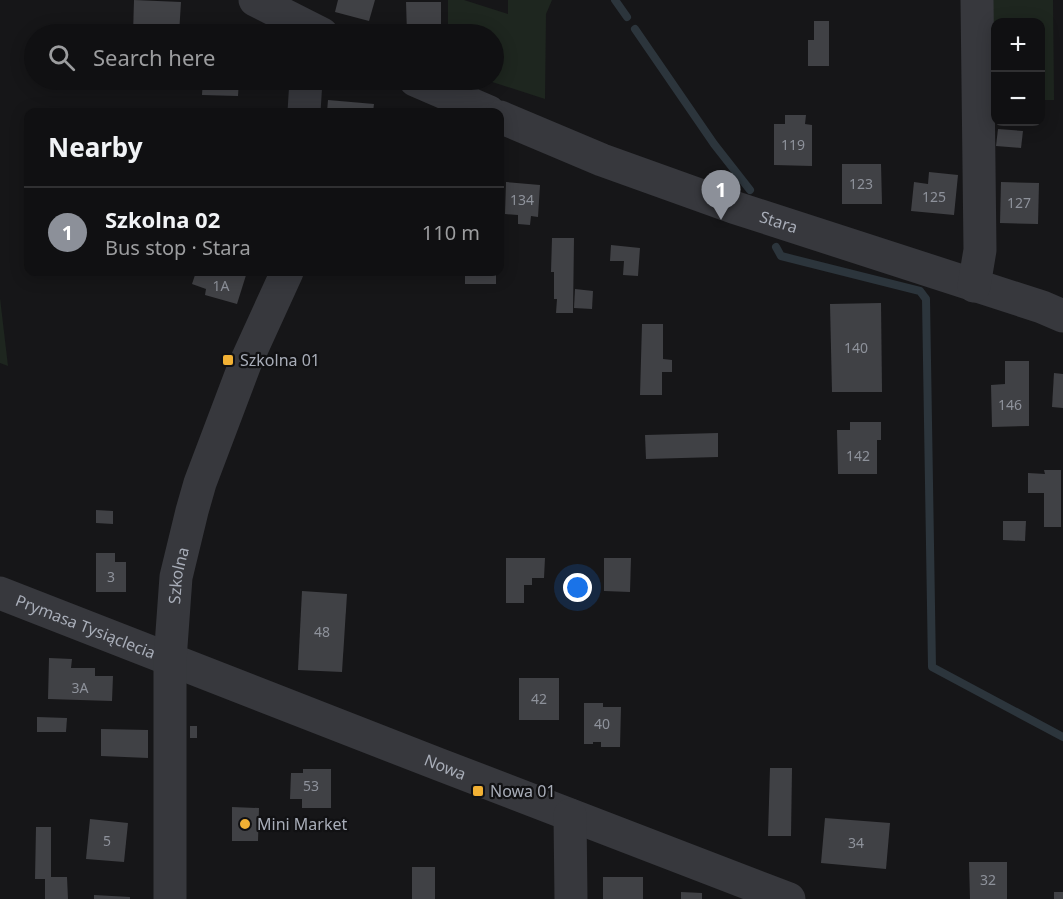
<!DOCTYPE html>
<meta charset="utf-8">
<style>
:root{--surface:#101012;--page:#19191b;--text:#f1f3f6;--muted:#9c9d9f;--line:#303032;--accent:#8c9099}
body{margin:0;font-family:"Noto Sans",sans-serif;background:var(--page);color:var(--text)}
.controls{position:absolute;right:18px;top:18px;display:grid;overflow:hidden;border-radius:12px;box-shadow:0 3px 15px #0003}
.controls button{width:54px;height:54px;display:grid;place-items:center;padding:0;border:0;border-bottom:2px solid var(--line);background:var(--surface);color:var(--text);font:30px sans-serif}
.you{position:absolute;left:578px;top:588px;width:21px;height:21px;margin:-15px;border:4px solid #fff;border-radius:50%;background:#1a73e8;box-shadow:0 0 0 9px #1a73e833}
.badge{display:grid;place-items:center;width:39px;height:39px;border-radius:50%;background:var(--accent);color:#fff;font-size:20px;font-weight:700}
.pin{position:absolute;translate:-50% -50px;filter:drop-shadow(0 2px 3px #0008)}
.pin::after{content:'';position:absolute;top:32px;width:21px;height:18px;background:inherit;clip-path:polygon(0 0,100% 0,50% 100%)}
.list{margin:0;padding:0;list-style:none}
h2{display:flex;justify-content:space-between;align-items:center;height:78px;margin:0;padding:0 24px;font-size:26px}
h2 small{font-size:20px;font-weight:400;color:var(--muted)}
.list li{display:grid;grid-template-columns:39px 1fr auto;gap:18px;align-items:center;box-sizing:border-box;height:90px;padding:0 24px;border-top:2px solid var(--line)}
.list b{display:block;font-size:22px;white-space:nowrap}
.list p{margin:0;font-size:20px;white-space:nowrap;color:var(--muted)}
.list em{font-size:20px;font-style:normal;color:var(--muted)}
.icon{flex:none;width:33px;height:33px;fill:none;stroke:currentColor;stroke-width:2;stroke-linecap:round;stroke-linejoin:round}
.map{position:relative;flex:none;width:1063px;height:899px;overflow:hidden}
.search{position:absolute;background:var(--surface);box-shadow:0 3px 15px #0003;left:24px;top:24px;width:480px;height:66px;display:flex;align-items:center;gap:15px;box-sizing:border-box;padding:0 21px;border-radius:33px;color:var(--muted);font-size:22px}
.panel{position:absolute;background:var(--surface);box-shadow:0 3px 15px #0003;left:24px;top:108px;width:480px;height:168px;border-radius:12px}
.map>svg:first-child{display:block}
.green{fill:#1e261f}
.lines{fill:none;stroke-linecap:round;stroke-linejoin:round}
.stream{stroke:#2c353c;stroke-width:8}
.building{fill:#404145}
.minor{stroke:#37383d;stroke-width:33}
.poi-dot{fill:#f2b134;stroke:#111113;stroke-width:2}
.labels{text-anchor:middle;stroke-width:4.5;stroke-linejoin:round;paint-order:stroke}
.number-label{font-size:14px;fill:#8e929b}
.street-label{font-size:16px;fill:#a8adb8;stroke:#111113}
.poi-label{font-size:16px;fill:#a8adb8;stroke:#111113;text-anchor:start}
</style>
<div class="map">
<svg width="1063" height="899" viewBox="0 0 1063 899">
<rect width="100%" height="100%" fill="#161618"/>
<!-- green -->
<g class="green">
<polygon points="448,0 464,0 508,14 508,0 552,0 546,14 545,99 486,80 494,80 494,34 448,34"/>
<polygon points="988,0 1053,0 1054,100 1041,100 1040,22 996,22 995,99 987,99"/>
<polygon points="0,298 8,366 0,363"/>
</g>
<g class="lines">
<!-- stream -->
<g class="stream">
<polyline points="615,0 627,17"/>
<polyline points="635,29 714,144 750,190"/>
<polyline points="776,247 781,256 920,291 926,299 932,667 1063,737"/>
</g>
</g>
<!-- building -->
<g class="building">
<polygon points="134,0 181,2 179,34 133,34"/>
<polygon points="338,0 375,0 369,21 335,12"/>
<polygon points="406,2 441,2 441,34 407,34"/>
<polygon points="814,21 829,21 829,66 808,66 808,40 814,40"/>
<polygon points="203,80 239,80 238,96 202,95"/>
<polygon points="328,100 374,104 373,112 327,112"/>
<polygon points="785,115 806,115 805,124 812,125 812,166 774,165 774,124 785,124"/>
<polygon points="998,129 1023,131 1021,148 996,146"/>
<polygon points="842,164 881,164 882,204 842,204"/>
<polygon points="929,172 958,175 954,215 911,211 914,182 928,184"/>
<polygon points="506,182 540,185 538,217 531,216 530,225 518,224 518,215 505,214"/>
<polygon points="1001,182 1039,183 1038,224 1000,223"/>
<polygon points="552,238 574,238 573,313 556,313 557,299 554,299 554,272 551,272"/>
<polygon points="611,245 640,248 638,276 623,275 624,261 610,261"/>
<polygon points="196,272 247,272 237,304 205,295 206,289 192,284"/>
<rect x="465" y="272" width="31" height="12"/>
<polygon points="575,289 593,291 592,309 574,308"/>
<polygon points="881,303 882,392 832,392 830,304"/>
<polygon points="642,324 663,324 663,359 672,360 672,372 662,372 662,395 640,395"/>
<polygon points="1005,361 1029,361 1029,426 992,427 991,385 1005,384"/>
<polygon points="1054,373 1063,374 1063,408 1052,407"/>
<polygon points="850,422 881,422 881,440 877,440 877,474 838,474 837,430 850,430"/>
<polygon points="718,433 718,457 646,459 645,435"/>
<polygon points="1044,470 1061,470 1061,527 1044,527 1044,493 1028,493 1028,473 1045,474"/>
<polygon points="96,510 113,511 113,524 96,523"/>
<polygon points="1003,521 1026,521 1025,541 1003,540"/>
<polygon points="96,553 115,553 115,562 126,562 126,592 96,592"/>
<polygon points="506,558 545,558 544,578 532,578 532,585 524,585 524,603 506,603"/>
<polygon points="604,558 631,558 630,592 604,591"/>
<polygon points="302,591 347,594 342,672 298,670"/>
<polygon points="49,658 72,659 71,668 95,668 95,676 113,676 112,701 48,699"/>
<rect x="519" y="678" width="40" height="42"/>
<polygon points="584,703 603,703 603,707 621,707 620,747 601,747 601,742 593,742 593,744 584,744"/>
<polygon points="37,717 67,718 66,732 37,732"/>
<rect x="190" y="726" width="7" height="12"/>
<polygon points="101,729 148,730 148,758 101,756"/>
<polygon points="770,768 792,768 791,836 768,836"/>
<polygon points="303,769 331,769 331,808 302,808 302,799 290,799 291,773 303,773"/>
<polygon points="232,807 259,808 258,841 232,841"/>
<polygon points="825,818 890,823 886,869 821,863"/>
<polygon points="90,819 128,823 124,862 86,859"/>
<polygon points="36,827 51,827 51,877 67,877 68,899 45,899 45,879 35,879"/>
<polygon points="969,862 1007,862 1007,899 970,899"/>
<rect x="412" y="867" width="23" height="32"/>
<rect x="603" y="877" width="40" height="22"/>
<polygon points="681,892 702,893 702,899 681,899"/>
<rect x="1054" y="892" width="9" height="7"/>
<polygon points="94,895 130,897 130,899 94,899"/>
</g>
<g class="lines">
<!-- minor -->
<g class="minor">
<polyline points="255,0 322,34"/>
<polyline points="415,80 489,112"/>
<polyline points="304,112 306,80"/>
<path id="s1" d="M500,117L602,160L733,207L1042,307L1063,316"/>
<polyline points="974,286 980,250 977,0"/>
<path id="s2" d="M0,593L438,764L789,899"/>
<polyline points="570,815 571,899"/>
<path id="s3" d="M170,899V660L176,577L192,511L200,483L245,364L287,272"/>
</g>
</g>
<!-- markers -->
<g class="poi-dot">
<rect x="222" y="354" width="12" height="12" rx="3"/>
<rect x="472" y="785" width="12" height="12" rx="3"/>
<circle cx="245" cy="824" r="6"/>
</g>
<g class="labels">
<!-- number labels -->
<g class="number-label">
<text x="793" y="150">119</text>
<text x="861" y="189">123</text>
<text x="934" y="202">125</text>
<text x="522" y="205">134</text>
<text x="1019" y="208">127</text>
<text x="221" y="291">1A</text>
<text x="856" y="353">140</text>
<text x="1010" y="410">146</text>
<text x="858" y="461">142</text>
<text x="111" y="582">3</text>
<text x="322" y="637">48</text>
<text x="80" y="693">3A</text>
<text x="539" y="704">42</text>
<text x="602" y="729">40</text>
<text x="311" y="791">53</text>
<text x="107" y="846">5</text>
<text x="856" y="848">34</text>
<text x="988" y="885">32</text>
</g>
<!-- street labels -->
<g class="street-label">
<text dy="6" stroke="none"><textPath href="#s1" startOffset="298">Stara</textPath></text>
<text dy="6" stroke="none"><textPath href="#s3" startOffset="324">Szkolna</textPath></text>
<text dy="6" stroke="none"><textPath href="#s2" startOffset="92">Prymasa Tysiąclecia</textPath></text>
<text dy="6" stroke="none"><textPath href="#s2" startOffset="478">Nowa</textPath></text>
</g>
<!-- poi labels -->
<g class="poi-label">
<text x="240" y="366">Szkolna 01</text>
<text x="490" y="797">Nowa 01</text>
<text x="257" y="830">Mini Market</text>
</g>
</g>
</svg>
<div class="controls">
<button>+</button>
<button>−</button>
</div>
<div class="you"></div>
<div class="pin badge" style="left:721px;top:220px">1</div>
<div class="search"><svg class="icon" aria-label="search" viewBox="0 0 24 24"><circle cx="10" cy="10" r="6"/><path d="M15 15l6 6"/></svg>Search here</div>
<section class="panel">
<h2>Nearby<small></small></h2>
<ul class="list">
<li><span class="badge">1</span><div><b>Szkolna 02</b><p>Bus stop · Stara</p></div><em>110 m</em></li>
</ul>
</section>
</div>
